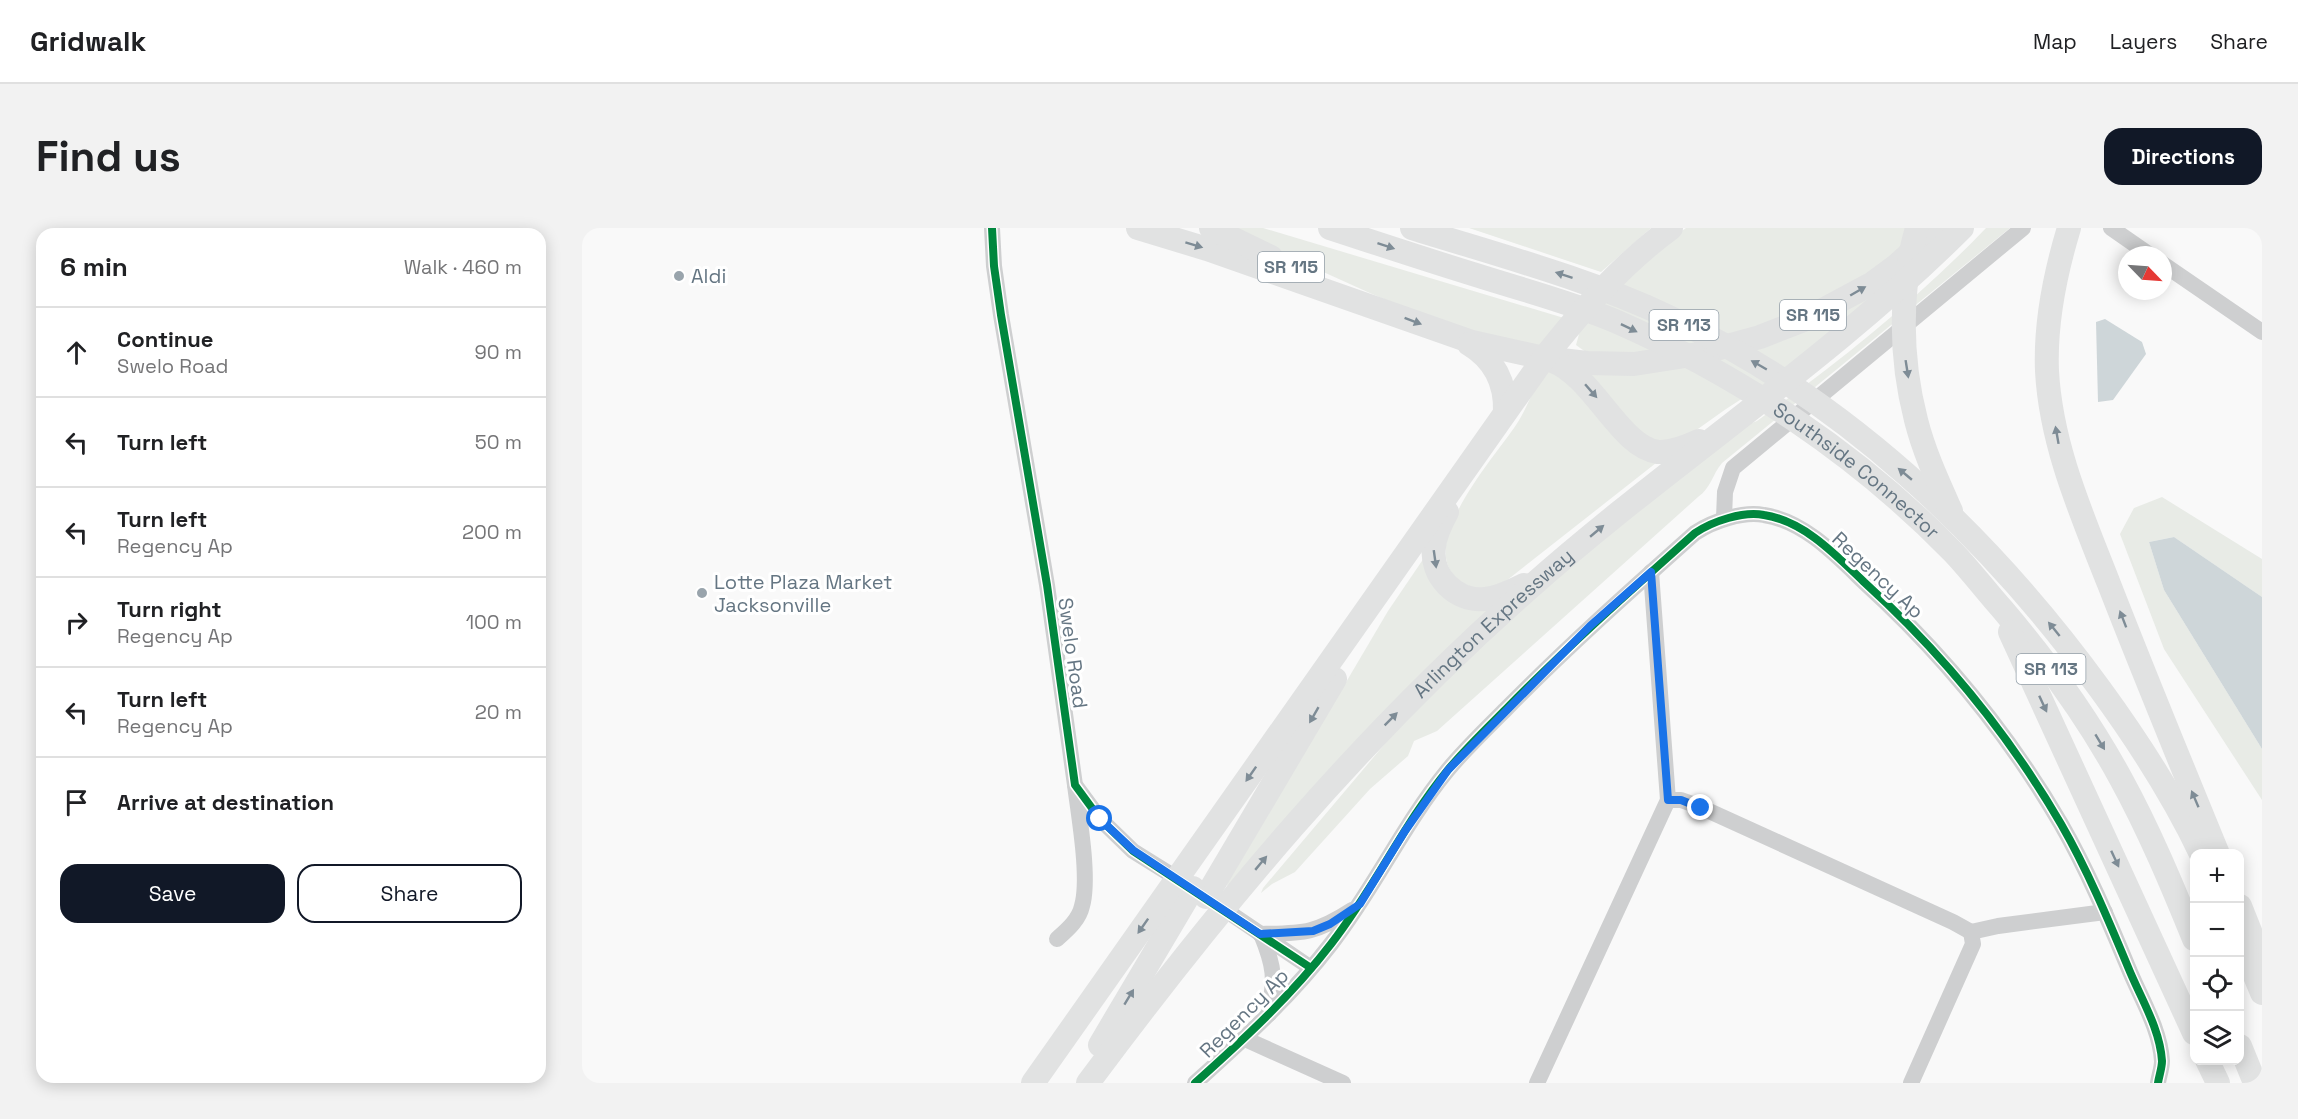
<!DOCTYPE html>
<meta charset="utf-8">
<style>
:root{--surface:#fff;--page:#f2f2f2;--text:#202124;--muted:#757577;--line:#e0e0e0;--accent:#111827}
body{margin:0;font-family:"Space Grotesk",sans-serif;background:var(--page);color:var(--text)}
.controls{position:absolute;right:18px;bottom:18px;display:grid;overflow:hidden;border-radius:12px;box-shadow:0 3px 15px #0003}
.controls button{width:54px;height:54px;display:grid;place-items:center;padding:0;border:0;border-bottom:2px solid var(--line);background:var(--surface);color:var(--text);font:30px sans-serif}
.compass{position:absolute;left:1536px;top:18px;width:54px;height:54px;border-radius:50%;background:var(--surface);box-shadow:0 3px 15px #0003;rotate:115deg}
.stop{position:absolute;width:18px;height:18px;margin:-14px;border:4px solid #1a73e8;border-radius:50%;background:#fff}
.stop.end{background:#1a73e8;border-color:#fff;box-shadow:0 2px 6px #0008}
.list{margin:0;padding:0;list-style:none}
h2{display:flex;justify-content:space-between;align-items:center;height:78px;margin:0;padding:0 24px;font-size:26px}
h2 small{font-size:20px;font-weight:400;color:var(--muted)}
.list li{display:grid;grid-template-columns:39px 1fr auto;gap:18px;align-items:center;box-sizing:border-box;height:90px;padding:0 24px;border-top:2px solid var(--line)}
.list b{display:block;font-size:22px;white-space:nowrap}
.list p{margin:0;font-size:20px;white-space:nowrap;color:var(--muted)}
.list em{font-size:20px;font-style:normal;color:var(--muted)}
.actions{display:flex;gap:12px;padding:18px 24px}
.actions a{flex:1;padding:14px 0;border:2px solid var(--accent);border-radius:18px;text-align:center;font-size:21px;color:var(--accent)}
.actions .main{background:var(--accent);color:#fff}
.icon{flex:none;width:33px;height:33px;fill:none;stroke:currentColor;stroke-width:2;stroke-linecap:round;stroke-linejoin:round}
.map{position:relative;flex:none;width:1680px;height:855px;overflow:hidden;border-radius:18px}
header{display:flex;align-items:center;gap:36px;box-sizing:border-box;height:84px;padding:0 30px;background:var(--surface);border-bottom:2px solid var(--line)}
header strong{font-size:28px}
nav{display:flex;gap:33px;margin-inline-start:auto;font-size:21px}
.intro{display:flex;align-items:center;justify-content:space-between;box-sizing:border-box;height:144px;padding:0 36px}
h1{margin:0;font-size:42px}
.button{padding:15px 27px;border-radius:18px;background:var(--accent);color:#fff;font-size:21px;font-weight:700}
main{display:flex;gap:36px;padding:0 36px}
aside{flex:1;background:var(--surface);border-radius:18px;box-shadow:0 3px 15px #0003}
.map>svg:first-child{display:block}
.green{fill:#e8ebe6}
.water{fill:#ced6d9}
.lines{fill:none;stroke-linecap:round;stroke-linejoin:round}
.minor{stroke:#cecfd0;stroke-width:16}
.highway{stroke:#e1e2e2;stroke-width:24}
.cycleway-casing{stroke:#fff;stroke-width:11}
.cycleway{stroke:#00873e;stroke-width:8}
.oneway{fill:#7e8c96}
.route{stroke:#1a73e8;stroke-width:8}
.poi-dot{fill:#99a4ac;stroke:#fff;stroke-width:2}
.labels{text-anchor:middle;stroke-width:6;stroke-linejoin:round;paint-order:stroke}
.shield{fill:#fff;stroke:#939fa8;stroke-width:1.5}
.shield-label{font-size:18px;font-weight:bold;fill:#657683}
.poi-label{font-size:20px;fill:#657683;stroke:#fff;text-anchor:start}
.street-label{font-size:20px;fill:#657683;stroke:#fff}
</style>
<header>
<strong>Gridwalk</strong>
<nav><a>Map</a><a>Layers</a><a>Share</a></nav>
</header>
<div class="intro"><h1>Find us</h1><a class="button">Directions</a></div>
<main>
<aside>
<h2>6 min<small>Walk · 460 m</small></h2>
<ul class="list">
<li><svg class="icon" aria-label="ahead" viewBox="0 0 24 24"><path d="M12 20V5M6 11l6-6 6 6"/></svg><div><b>Continue</b><p>Swelo Road</p></div><em>90 m</em></li>
<li><svg class="icon" aria-label="left" viewBox="0 0 24 24"><path d="M17 20v-9H6M10 6l-5 5 5 5"/></svg><div><b>Turn left</b></div><em>50 m</em></li>
<li><svg class="icon" aria-label="left" viewBox="0 0 24 24"><path d="M17 20v-9H6M10 6l-5 5 5 5"/></svg><div><b>Turn left</b><p>Regency Ap</p></div><em>200 m</em></li>
<li><svg class="icon" aria-label="right" viewBox="0 0 24 24"><path d="M7 20v-9h11M14 6l5 5-5 5"/></svg><div><b>Turn right</b><p>Regency Ap</p></div><em>100 m</em></li>
<li><svg class="icon" aria-label="left" viewBox="0 0 24 24"><path d="M17 20v-9H6M10 6l-5 5 5 5"/></svg><div><b>Turn left</b><p>Regency Ap</p></div><em>20 m</em></li>
<li><svg class="icon" aria-label="arrive" viewBox="0 0 24 24"><path d="M6 21V4h12l-3 4 3 4H6"/></svg><div><b>Arrive at destination</b></div></li>
</ul>
<div class="actions"><a class="main">Save</a><a>Share</a></div>
</aside>
<div class="map">
<svg width="1680" height="855" viewBox="0 0 1680 855">
<rect width="100%" height="100%" fill="#f9f9f9"/>
<!-- green -->
<g class="green">
<polygon points="644,0 681,0 982,90 957,121 850,91 790,66"/>
<polygon points="887,0 1069,0 1019,44"/>
<polygon points="1104,0 1351,0 1259,66 1156,108 1060,125 1005,125 994,117 999,99 1076,20"/>
<path d="M1404,0H1428L1140,235C1130,247 1129,260 1116,269L855,503L832,513L826,528L788,561L713,644L690,656L679,665L681,660L834,479L957,362L1164,197L1175,193C1257,134 1334,73 1404,0Z"/>
<polygon points="1349,15 1211,138 1144,181 1106,208 1068,216 1002,143 1123,132"/>
<path d="M965,141L976,142L1074,235L924,353C908,361 892,364 877,352C832,318 913,229 934,197C946,179 952,158 965,141Z"/>
<polygon points="1580,269 1680,331 1680,369 1592,309 1567,314 1582,362 1680,521 1680,572 1582,421 1538,306 1552,280"/>
<polygon points="844,327 911,377 646,659 645,656 806,383"/>
</g>
<!-- water -->
<g class="water">
<polygon points="1523,91 1560,114 1564,126 1531,172 1516,174 1514,94"/>
<polygon points="1592,309 1680,369 1680,521 1582,362 1567,314"/>
</g>
<g class="lines">
<!-- minor -->
<g class="minor">
<polyline points="410,0 412,38 419,87 465,357 493,557 518,591 551,623 604,656"/>
<polyline points="1529,0 1568,27"/>
<polyline points="1581,36 1680,104"/>
<polyline points="1142,290 1143,264 1151,240 1441,0"/>
<polyline points="1069,344 1086,572"/>
<polyline points="633,675 729,740"/>
<path d="M678,706C721,705 733,706 770,682"/>
<path d="M679,706C693,740 693,749 687,786"/>
<path d="M475,711C485,702 497,692 500,678C508,650 497,589 493,557"/>
<polyline points="663,811 761,855"/>
<path d="M613,855C661,812 709,768 749,716C792,661 821,597 865,543C883,521 904,501 924,481C985,419 1049,362 1113,305C1131,293 1161,283 1182,287C1222,293 1254,327 1282,354C1359,424 1426,505 1479,596C1505,641 1526,691 1546,739C1558,769 1578,800 1580,833C1580,840 1577,848 1576,855"/>
<polyline points="955,855 1086,572 1099,572 1116,578 1371,694 1389,704"/>
<polyline points="1329,855 1391,716 1389,704 1416,698 1523,684"/>
</g>
<!-- highway -->
<g class="highway">
<polyline points="556,0 625,21 890,114 962,130 1005,135 1052,136 1116,126 1178,109 1224,91 1291,55 1314,38 1356,0"/>
<polyline points="629,0 689,29"/>
<path id="s1" d="M748,0C797,16 845,32 894,47C941,62 988,74 1033,93C1157,147 1277,227 1371,324C1389,343 1404,363 1421,382C1466,435 1506,490 1539,551C1567,602 1590,657 1612,711"/>
<path d="M830,0C916,27 1004,50 1087,89C1260,169 1406,307 1518,461C1556,513 1591,567 1619,626"/>
<path d="M1335,0C1317,62 1318,130 1334,192C1342,224 1356,254 1369,283"/>
<path d="M1487,0C1473,46 1463,94 1465,143C1469,218 1500,287 1527,356C1562,446 1599,536 1636,626"/>
<path d="M887,116C912,131 924,155 923,184"/>
<path d="M971,133C1012,149 1038,219 1076,224C1090,225 1104,219 1117,213"/>
<path d="M865,284C859,295 853,307 852,319C848,348 874,374 903,371C917,370 930,363 942,357"/>
<polyline points="1428,404 1612,805"/>
<polyline points="624,669 753,451"/>
<polyline points="1658,678 1680,733"/>
<polyline points="1660,717 1680,765"/>
<polyline points="518,817 611,660"/>
<polyline points="1658,818 1673,855"/>
<polyline points="1625,832 1636,855"/>
<path d="M451,855L962,130C1000,82 1039,37 1089,0"/>
<path id="s2" d="M506,855C639,676 777,511 944,363C1085,237 1246,134 1380,0"/>
</g>
<!-- cycleway casing -->
<g class="cycleway-casing">
<g id="cycleway">
<polyline points="410,0 412,38 419,87 465,357 493,557 518,591 551,623 729,740"/>
<path d="M613,855C661,812 709,768 749,716C792,661 821,597 865,543C883,521 904,501 924,481C985,419 1049,362 1113,305C1131,293 1161,283 1182,287C1222,293 1254,327 1282,354C1359,424 1426,505 1479,596C1505,641 1526,691 1546,739C1558,769 1578,800 1580,833C1580,840 1577,848 1576,855"/>
</g>
</g>
<!-- cycleway -->
<use href="#cycleway" class="cycleway"/>
</g>
<!-- one-way arrows -->
<defs><path id="oneway-solid" d="M-6-.8H1V-3.2L6.5 0L1 3.2V.8H-6Z" transform="scale(1.5)"/></defs>
<g class="oneway">
<use href="#oneway-solid" transform="translate(612 17) rotate(17)"/>
<use href="#oneway-solid" transform="translate(804 18) rotate(18)"/>
<use href="#oneway-solid" transform="translate(982 47) rotate(-162)"/>
<use href="#oneway-solid" transform="translate(1276 63) rotate(-30)"/>
<use href="#oneway-solid" transform="translate(831 93) rotate(21)"/>
<use href="#oneway-solid" transform="translate(1047 100) rotate(26)"/>
<use href="#oneway-solid" transform="translate(1177 137) rotate(-150)"/>
<use href="#oneway-solid" transform="translate(1325 141) rotate(81)"/>
<use href="#oneway-solid" transform="translate(1009 163) rotate(49)"/>
<use href="#oneway-solid" transform="translate(1475 207) rotate(-100)"/>
<use href="#oneway-solid" transform="translate(1323 246) rotate(-140)"/>
<use href="#oneway-solid" transform="translate(1015 303) rotate(-40)"/>
<use href="#oneway-solid" transform="translate(853 331) rotate(82)"/>
<use href="#oneway-solid" transform="translate(1541 391) rotate(-111)"/>
<use href="#oneway-solid" transform="translate(1472 401) rotate(-129)"/>
<use href="#oneway-solid" transform="translate(1461 476) rotate(65)"/>
<use href="#oneway-solid" transform="translate(732 487) rotate(120)"/>
<use href="#oneway-solid" transform="translate(809 491) rotate(-45)"/>
<use href="#oneway-solid" transform="translate(1518 514) rotate(59)"/>
<use href="#oneway-solid" transform="translate(669 546) rotate(125)"/>
<use href="#oneway-solid" transform="translate(1613 571) rotate(-113)"/>
<use href="#oneway-solid" transform="translate(1533 631) rotate(65)"/>
<use href="#oneway-solid" transform="translate(679 635) rotate(-50)"/>
<use href="#oneway-solid" transform="translate(561 698) rotate(125)"/>
<use href="#oneway-solid" transform="translate(547 769) rotate(-59)"/>
</g>
<g class="lines">
<!-- route -->
<polyline class="route" points="518,591 551,622 678,706 731,703 748,696 778,676 823,603 866,542 1008,398 1069,344 1086,572 1099,572 1119,580"/>
</g>
<!-- markers -->
<g class="poi-dot">
<circle cx="97" cy="48" r="6"/>
<circle cx="120" cy="365" r="6"/>
</g>
<g class="labels">
<!-- shield labels -->
<g class="shield">
<rect x="676" y="24" width="66" height="30" rx="4.5"/>
<rect x="1198" y="72" width="66" height="30" rx="4.5"/>
<rect x="1067.5" y="82" width="69" height="30" rx="4.5"/>
<rect x="1434.5" y="426" width="69" height="30" rx="4.5"/>
</g>
<g class="shield-label">
<text x="709" y="45">SR 115</text>
<text x="1231" y="93">SR 115</text>
<text x="1102" y="103">SR 113</text>
<text x="1469" y="447">SR 113</text>
</g>
<!-- poi labels -->
<g class="poi-label">
<text x="109" y="55">Aldi</text>
<text x="132" y="361">Lotte Plaza Market<tspan x="132" dy="23">Jacksonville</tspan></text>
</g>
<!-- street labels -->
<g class="street-label">
<text dy="7" stroke="none"><textPath href="#s1" startOffset="585">Southside Connector</textPath></text>
<text transform="translate(1296 347) rotate(43)" y="7">Regency Ap</text>
<text dy="7" stroke="none"><textPath href="#s2" startOffset="614">Arlington Expressway</textPath></text>
<text transform="translate(491 425) rotate(82)" y="7">Swelo Road</text>
<text transform="translate(662 785) rotate(-45)" y="7">Regency Ap</text>
</g>
</g>
</svg>
<div class="controls">
<button>+</button>
<button>−</button>
<button><svg class="icon" aria-label="locate" viewBox="0 0 24 24"><circle cx="12" cy="12" r="6"/><path d="M12 2v4M12 18v4M2 12h4M18 12h4"/></svg></button>
<button><svg class="icon" aria-label="layers" viewBox="0 0 24 24"><path d="M12 4l9 5-9 5-9-5zM3 14l9 5 9-5"/></svg></button>
</div>
<svg class="compass" viewBox="-18 -18 36 36"><path d="M0-13l5 13h-10z" fill="#e53935"/><path d="M0 13l5-13h-10z" fill="#757577"/></svg>
<div class="stop" style="left:518px;top:591px"></div>
<div class="stop end" style="left:1119px;top:580px"></div>
</div>
</main>
